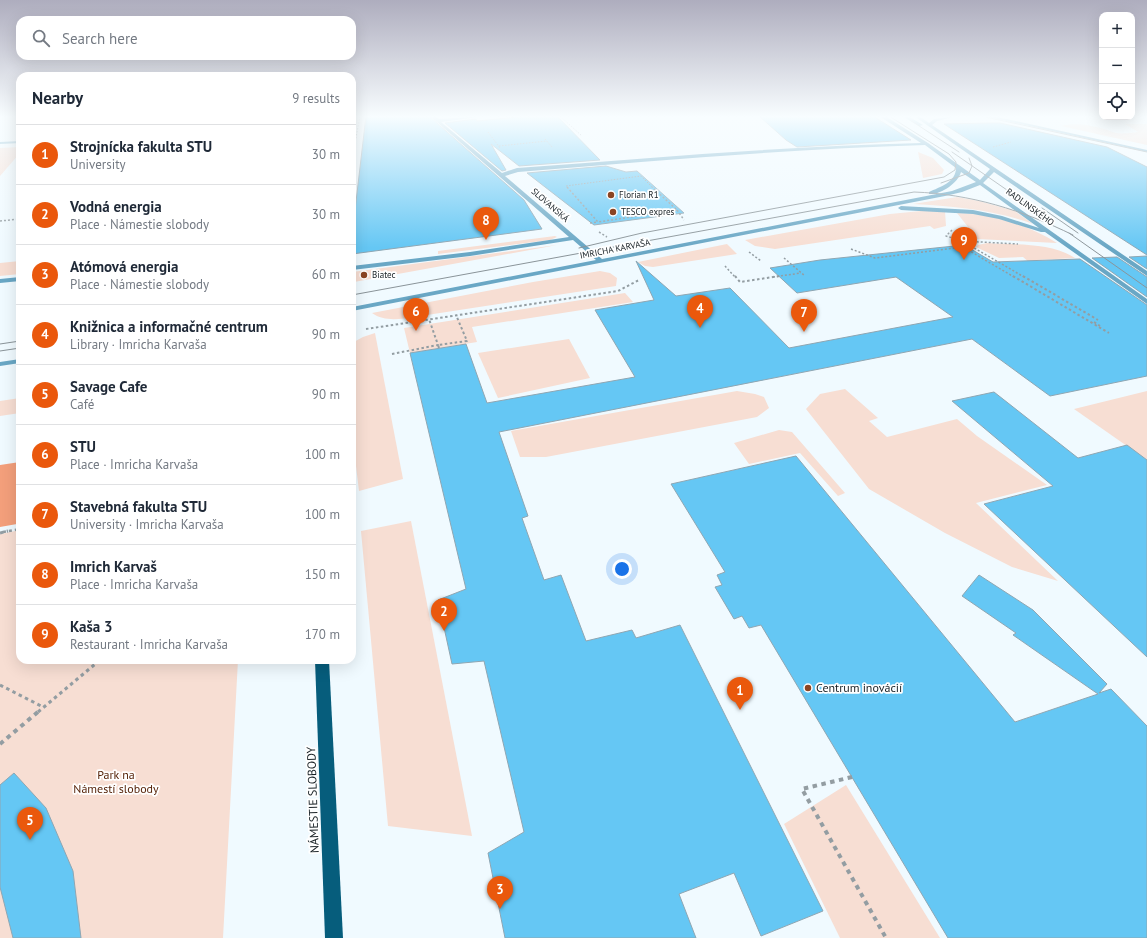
<!DOCTYPE html>
<meta charset="utf-8">
<style>
:root{--surface:#fff;--page:#f2f2f3;--text:#1f2937;--muted:#747a83;--line:#e0e1e3;--accent:#ea580c}
body{margin:0;font-family:"PT Sans",sans-serif;background:var(--page);color:var(--text)}
.controls{position:absolute;right:12px;top:12px;display:grid;overflow:hidden;border-radius:8px;box-shadow:0 4px 16px #0002}
.controls button{width:36px;height:36px;display:grid;place-items:center;padding:0;border:0;border-bottom:1px solid var(--line);background:var(--surface);color:var(--text);font:20px sans-serif}
.you{position:absolute;left:622px;top:569px;width:14px;height:14px;margin:-10px;border:3px solid #fff;border-radius:50%;background:#1a73e8;box-shadow:0 0 0 6px #1a73e833}
.badge{display:grid;place-items:center;width:26px;height:26px;border-radius:50%;background:var(--accent);color:#fff;font-size:13px;font-weight:700}
.pin{position:absolute;translate:-50% -33px;filter:drop-shadow(0 1px 2px #0008)}
.pin::after{content:'';position:absolute;top:21px;width:14px;height:12px;background:inherit;clip-path:polygon(0 0,100% 0,50% 100%)}
.list{margin:0;padding:0;list-style:none}
h2{display:flex;justify-content:space-between;align-items:center;height:52px;margin:0;padding:0 16px;font-size:17px}
h2 small{font-size:13px;font-weight:400;color:var(--muted)}
.list li{display:grid;grid-template-columns:26px 1fr auto;gap:12px;align-items:center;box-sizing:border-box;height:60px;padding:0 16px;border-top:1px solid var(--line)}
.list b{display:block;font-size:15px;white-space:nowrap}
.list p{margin:0;font-size:13px;white-space:nowrap;color:var(--muted)}
.list em{font-size:13px;font-style:normal;color:var(--muted)}
.icon{flex:none;width:22px;height:22px;fill:none;stroke:currentColor;stroke-width:2;stroke-linecap:round;stroke-linejoin:round}
.map{position:relative;flex:none;width:1147px;height:938px;overflow:hidden}
.search{position:absolute;background:var(--surface);box-shadow:0 4px 16px #0002;left:16px;top:16px;width:340px;height:44px;display:flex;align-items:center;gap:10px;box-sizing:border-box;padding:0 14px;border-radius:12px;color:var(--muted);font-size:15px}
.panel{position:absolute;background:var(--surface);box-shadow:0 4px 16px #0002;left:16px;top:72px;width:340px;height:592px;border-radius:12px}
.map>svg:first-child{display:block}
.green{fill:#f7ded3}
.forest{fill:#f39f7b}
.building{fill:#65c7f4;stroke:#8fa6b2}
.lines{fill:none;stroke-linecap:round;stroke-linejoin:round}
.path-far5{stroke:#939da2;stroke-width:1;stroke-dasharray:1.5 1.5;stroke-linecap:butt}
.path-far4{stroke:#939da2;stroke-width:1.5;stroke-dasharray:2 2;stroke-linecap:butt}
.path-far3{stroke:#939da2;stroke-width:2;stroke-dasharray:2.5 2.5;stroke-linecap:butt}
.path-far2{stroke:#939da2;stroke-width:2.5;stroke-dasharray:3 3;stroke-linecap:butt}
.path-far1{stroke:#939da2;stroke-width:3;stroke-dasharray:3.5 3.5;stroke-linecap:butt}
.path{stroke:#939da2;stroke-width:4;stroke-dasharray:4.5 4.5;stroke-linecap:butt}
.minor{fill:#69a7c5;fill-rule:evenodd}
.major{fill:#065d7c;fill-rule:evenodd}
.tram{stroke:#8a9499;stroke-width:1}
.poi-dot{fill:#8b4422;stroke:#fff;stroke-width:1.5}
.labels{text-anchor:middle;stroke-width:3.5;stroke-linejoin:round;paint-order:stroke}
.far-poi-label{font-size:9px;fill:#172025;stroke:#fff;text-anchor:start}
.far-street-label{font-size:9px;fill:#172025;stroke:#fff}
.near-poi-label{font-size:12px;fill:#172025;stroke:#fff;text-anchor:start}
.near-park-label{font-size:12px;fill:#521e03;stroke:#fff}
.near-street-label{font-size:12px;fill:#172025;stroke:#fff}
</style>
<div class="map">
<svg width="1147" height="938" viewBox="0 0 1147 938">
<rect width="100%" height="100%" fill="#f0faff"/>
<!-- green -->
<g class="green">
<path d="M1125,124H1147V145L1061,126C1080,121 1099,127 1116,133C1122,134 1131,133 1138,132Z"/>
<polygon points="20,147 20,153 0,176 0,148"/>
<polygon points="918,152 933,158 944,170 942,174 923,178"/>
<path d="M957,197L979,201L1015,211L1033,224C994,210 955,206 913,204Z"/>
<polygon points="921,211 945,211 946,226 934,229 930,226 775,249 755,246 745,240 890,214"/>
<path d="M957,213C991,213 1028,225 1057,243L977,239L968,234V227Z"/>
<polygon points="555,236 557,237 550,240 438,254 438,251"/>
<path d="M987,243C1015,245 1051,242 1075,258L1036,260L1055,275L1030,263L1023,257L999,258L976,247L978,245Z"/>
<polygon points="727,244 737,254 653,267 645,266 638,262"/>
<polygon points="557,245 354,282 352,272"/>
<polygon points="20,261 20,274 0,276 0,263"/>
<path d="M600,271L610,273L617,278L616,286L414,317C401,319 384,322 372,313L533,282Z"/>
<polygon points="625,293 633,302 472,327 477,342 410,353 404,328"/>
<polygon points="375,333 403,479 359,491 352,433 352,343 363,337"/>
<polygon points="569,339 590,378 498,398 478,353"/>
<polygon points="845,389 878,418 869,421 887,437 957,419 977,436 1047,485 976,503 1058,581 1012,567 945,533 869,489 806,409 820,394"/>
<polygon points="737,391 755,394 764,397 769,408 757,417 546,457 520,457 511,431"/>
<polygon points="1147,391 1147,460 1074,409"/>
<polygon points="20,398 20,413 0,416 0,401"/>
<polygon points="779,430 792,432 845,493 838,496 800,453 749,464 734,443"/>
<polygon points="411,521 472,836 388,826 361,531"/>
<polygon points="20,530 20,660 238,660 223,938 0,938 0,534"/>
<polygon points="846,785 940,938 840,938 784,824"/>
</g>
<!-- forest -->
<polygon class="forest" points="20,462 20,517 17,524 0,527 0,465"/>
<!-- building -->
<g class="building">
<polygon points="366,116 429,116 524,200 542,229 352,254 352,236"/>
<polygon points="528,116 557,116 600,160 519,166 491,144 506,170 502,171 445,123 476,119 477,121"/>
<polygon points="759,116 873,116 911,140 797,147 786,140"/>
<polygon points="989,123 1000,123 1107,147 1147,167 1147,255 944,124"/>
<polygon points="606,166 626,172 637,171 684,213 594,225 527,173"/>
<polygon points="964,245 993,262 1080,259 1147,305 1147,376 1050,396 972,339 499,432 528,516 522,518 544,580 561,575 586,641 632,630 636,638 680,625 823,911 761,936 734,873 679,894 696,938 505,938 488,853 524,832 484,661 452,664 438,600 466,589 410,353 466,344 487,403 635,377 595,310 654,300 636,261 676,296 730,288 789,348 953,317 896,277 797,293 770,268 820,260"/>
<polygon points="1147,256 1147,269 1129,257"/>
<polygon points="1117,257 1147,277 1147,297 1092,258"/>
<polygon points="994,392 1078,458 1127,445 1147,460 1147,657 984,504 1053,486 952,401"/>
<polygon points="796,456 1015,722 1098,694 1013,635 1016,633 962,596 979,575 1033,610 1107,684 1099,693 1111,689 1147,726 1147,938 948,938 761,625 749,628 742,616 734,619 715,587 722,585 717,575 725,572 671,484"/>
<polygon points="14,773 46,808 73,871 81,938 13,938 0,887 0,785"/>
</g>
<g class="lines">
<!-- path-far5 -->
<g class="path-far5">
<polyline points="560,116 582,136"/>
<polyline points="488,132 500,148"/>
<polyline points="545,139 553,148"/>
<polyline points="499,146 547,141"/>
<polyline points="993,147 1011,142"/>
<polyline points="352,159 360,116"/>
<polyline points="568,188 566,186 641,176 653,188"/>
</g>
<!-- path-far4 -->
<g class="path-far4">
<polyline points="567,187 598,222 677,210 652,187"/>
<polyline points="677,210 684,220"/>
<polyline points="0,221 20,219"/>
<polyline points="590,223 597,222"/>
<polyline points="952,230 946,236 962,241 1018,244"/>
<polyline points="599,232 607,237"/>
<polyline points="964,242 1024,277"/>
<polyline points="851,249 875,258 963,247 1014,277"/>
<polyline points="749,252 761,261"/>
<polyline points="784,258 805,276"/>
<polyline points="725,266 735,277"/>
<polyline points="773,277 801,273"/>
</g>
<!-- path-far3 -->
<g class="path-far3">
<polyline points="735,276 740,282 780,276"/>
<polyline points="1013,276 1109,333"/>
<polyline points="1023,276 1098,320"/>
<polyline points="1094,322 1100,326"/>
<polyline points="366,329 618,291 639,280"/>
<polyline points="439,348 438,345 467,341 456,315"/>
<polyline points="392,354 438,345 429,319"/>
</g>
<!-- path-far2 -->
<polyline class="path-far2" points="3,532 20,529"/>
<!-- path-far1 -->
<g class="path-far1">
<polyline points="0,533 8,531"/>
<polyline points="0,685 43,707"/>
<polyline points="38,712 100,660"/>
</g>
<!-- path -->
<g class="path">
<polyline points="0,744 39,711"/>
<polyline points="852,777 802,789 886,938"/>
</g>
<!-- minor -->
<g class="minor">
<path d="M430,116H435L439,119L485,116L441,122L502,173L517,168C651,158 786,146 921,143L879,116H885L928,143L980,180L990,169L914,116H919L929,123L934,119L957,116L937,121L932,125L1147,271V276L994,172L983,183L1147,299V304L1045,232H1041L999,219L973,214L901,210L898,208L901,206L973,210L1002,216L1039,228L980,185L962,192L945,196L352,311V307L596,260L573,240L470,256L352,270V266L470,252L569,237ZM925,145L956,168C956,182 940,187 929,192V194C941,195 958,183 961,172L976,182L952,191L602,259L505,176L518,172C653,161 789,149 925,145Z"/>
<polygon points="902,116 908,116 923,125 919,126"/>
<polygon points="984,116 993,116 1147,150 1147,152"/>
<polygon points="1095,116 1108,118 1134,116 1135,118 1108,120"/>
<polygon points="20,141 20,143 0,144 0,142"/>
<polygon points="20,277 20,281 0,283 0,279"/>
<polygon points="20,359 20,363 0,366 0,362"/>
</g>
<!-- major -->
<polygon class="major" points="315,660 329,660 343,938 325,938"/>
<!-- tram -->
<g class="tram">
<polyline points="981,116 1147,152"/>
<polyline points="910,120 959,152"/>
<polyline points="952,152 1046,217"/>
<polyline points="941,183 969,173 972,166 969,158"/>
<polyline points="1042,208 1078,233"/>
<polyline points="1069,233 1147,288"/>
<polyline points="579,248 642,233 944,177 955,170 956,162 949,154 889,116"/>
<path d="M352,295L914,192C971,194 1022,210 1073,235"/>
<polyline points="0,344 20,341"/>
<polyline points="0,351 20,348"/>
</g>
</g>
<!-- sky -->
<linearGradient id="sky" x2="0" y2="1"><stop stop-color="#aeadbe"/><stop offset="0.47" stop-color="#f8fdff"/><stop offset="1" stop-color="#f8fdff" stop-opacity="0"/></linearGradient>
<rect width="1147" height="248" fill="url(#sky)"/>
<!-- markers -->
<g class="poi-dot">
<circle cx="611" cy="195" r="4"/>
<circle cx="613" cy="212" r="4"/>
<circle cx="364" cy="275" r="4"/>
<circle cx="808" cy="688" r="4"/>
</g>
<g class="labels">
<!-- far-poi labels -->
<g class="far-poi-label">
<text x="619" y="198">Florian R1</text>
<text x="621" y="215">TESCO expres</text>
<text x="372" y="278">Biatec</text>
</g>
<!-- far-street labels -->
<g class="far-street-label">
<text transform="translate(550 205) rotate(41)" y="3">SLOVANSKÁ</text>
<text transform="translate(1030 207) rotate(36)" y="3">RADLINSKÉHO</text>
<text transform="translate(615 249) rotate(-11)" y="3">IMRICHA KARVAŠA</text>
</g>
<!-- near-poi labels -->
<g class="near-poi-label">
<text x="816" y="692">Centrum inovácií</text>
</g>
<!-- near-park labels -->
<g class="near-park-label">
<text x="116" y="779">Park na<tspan x="116" dy="14">Námestí slobody</tspan></text>
</g>
<!-- near-street labels -->
<g class="near-street-label">
<text transform="translate(313 800) rotate(-92)" y="4">NÁMESTIE SLOBODY</text>
</g>
</g>
</svg>
<div class="controls">
<button>+</button>
<button>−</button>
<button><svg class="icon" aria-label="locate" viewBox="0 0 24 24"><circle cx="12" cy="12" r="6"/><path d="M12 2v4M12 18v4M2 12h4M18 12h4"/></svg></button>
</div>
<div class="you"></div>
<div class="pin badge" style="left:740px;top:710px">1</div>
<div class="pin badge" style="left:444px;top:631px">2</div>
<div class="pin badge" style="left:500px;top:909px">3</div>
<div class="pin badge" style="left:700px;top:328px">4</div>
<div class="pin badge" style="left:30px;top:840px">5</div>
<div class="pin badge" style="left:416px;top:331px">6</div>
<div class="pin badge" style="left:804px;top:332px">7</div>
<div class="pin badge" style="left:486px;top:240px">8</div>
<div class="pin badge" style="left:964px;top:260px">9</div>
<div class="search"><svg class="icon" aria-label="search" viewBox="0 0 24 24"><circle cx="10" cy="10" r="6"/><path d="M15 15l6 6"/></svg>Search here</div>
<section class="panel">
<h2>Nearby<small>9 results</small></h2>
<ul class="list">
<li><span class="badge">1</span><div><b>Strojnícka fakulta STU</b><p>University</p></div><em>30 m</em></li>
<li><span class="badge">2</span><div><b>Vodná energia</b><p>Place · Námestie slobody</p></div><em>30 m</em></li>
<li><span class="badge">3</span><div><b>Atómová energia</b><p>Place · Námestie slobody</p></div><em>60 m</em></li>
<li><span class="badge">4</span><div><b>Knižnica a informačné centrum</b><p>Library · Imricha Karvaša</p></div><em>90 m</em></li>
<li><span class="badge">5</span><div><b>Savage Cafe</b><p>Café</p></div><em>90 m</em></li>
<li><span class="badge">6</span><div><b>STU</b><p>Place · Imricha Karvaša</p></div><em>100 m</em></li>
<li><span class="badge">7</span><div><b>Stavebná fakulta STU</b><p>University · Imricha Karvaša</p></div><em>100 m</em></li>
<li><span class="badge">8</span><div><b>Imrich Karvaš</b><p>Place · Imricha Karvaša</p></div><em>150 m</em></li>
<li><span class="badge">9</span><div><b>Kaša 3</b><p>Restaurant · Imricha Karvaša</p></div><em>170 m</em></li>
</ul>
</section>
</div>
